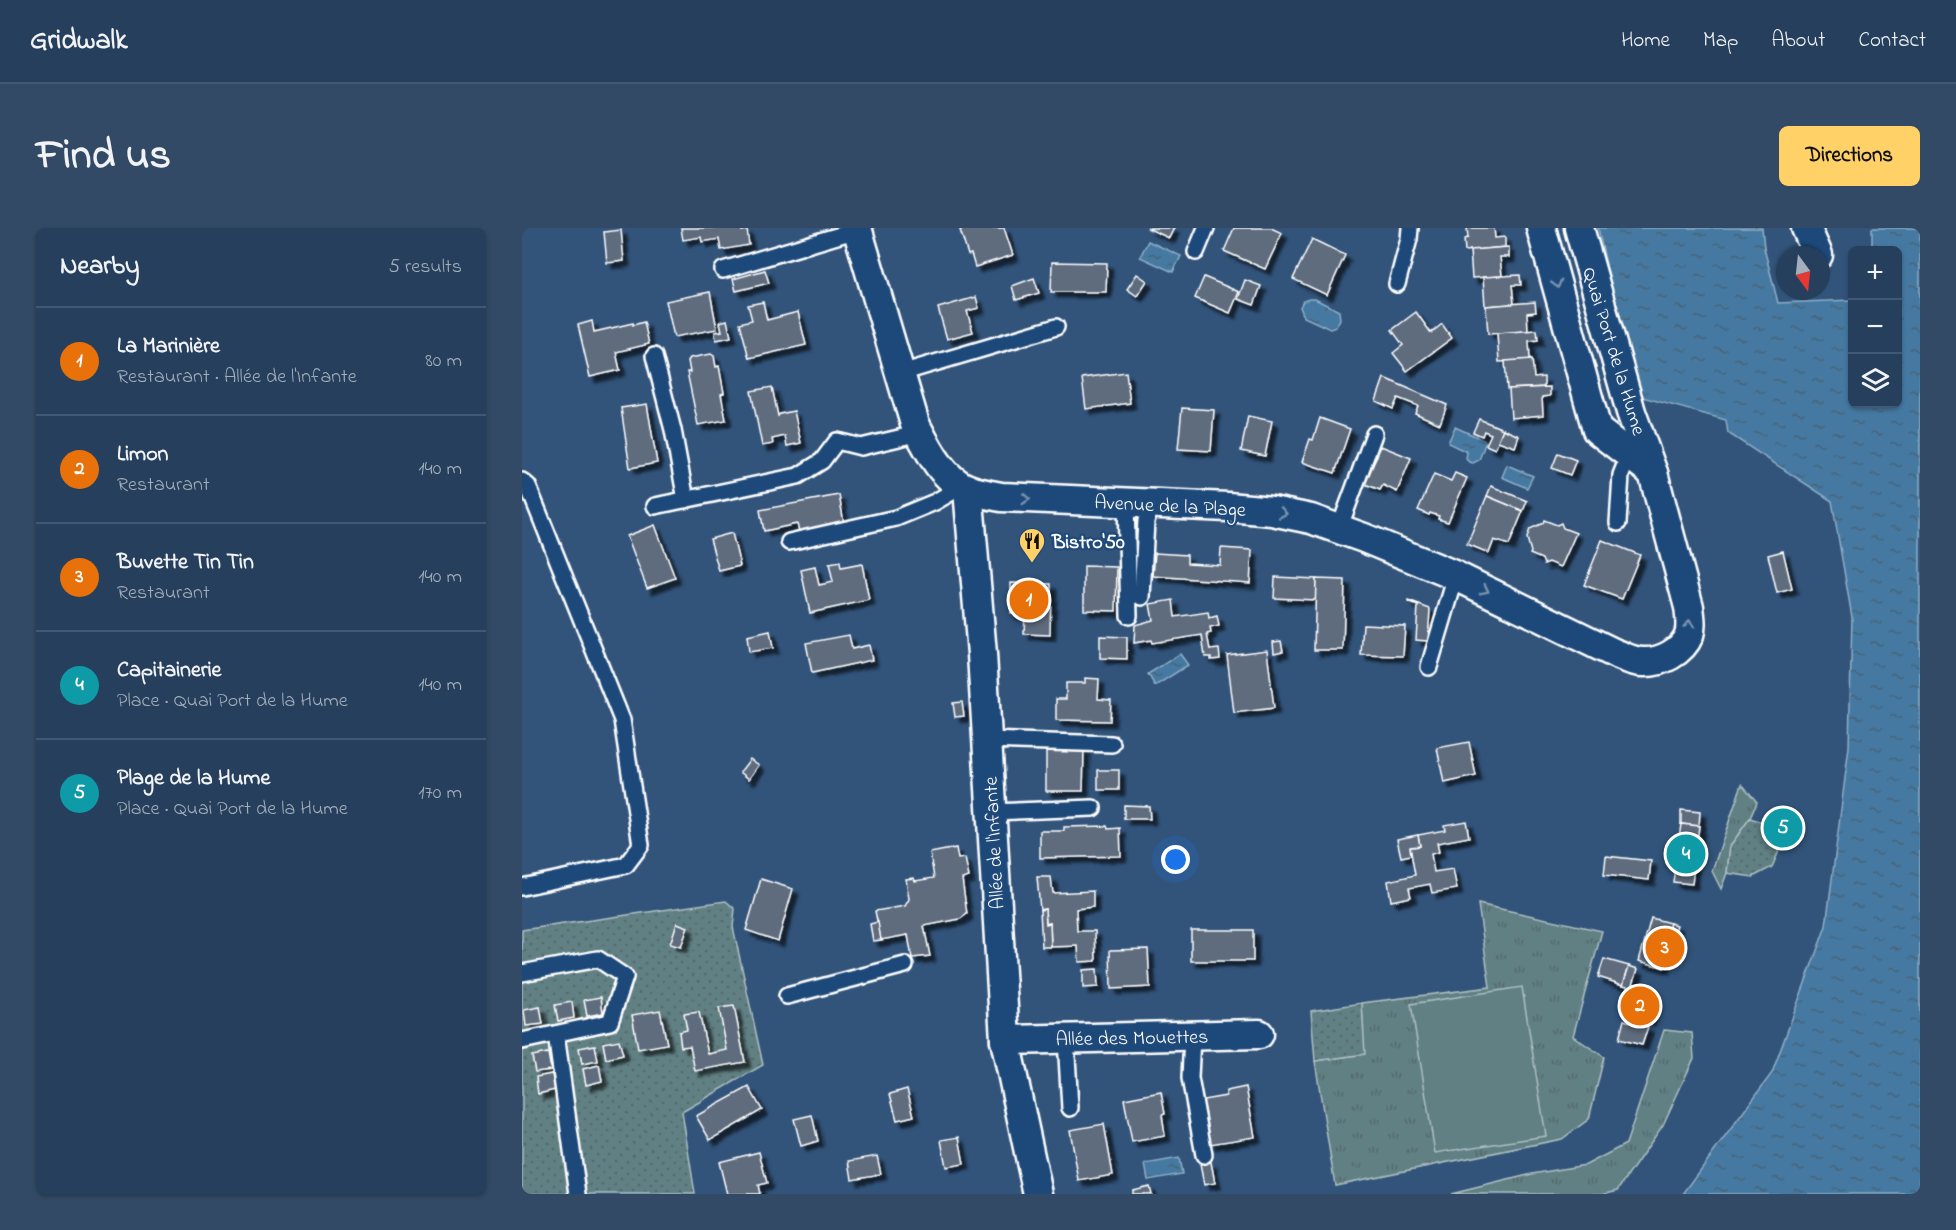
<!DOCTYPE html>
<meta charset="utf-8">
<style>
:root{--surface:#263f5c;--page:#324a65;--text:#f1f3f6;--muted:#a4afbb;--line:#425872;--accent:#ffd166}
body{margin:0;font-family:"Indie Flower",sans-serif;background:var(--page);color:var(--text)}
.controls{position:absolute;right:18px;top:18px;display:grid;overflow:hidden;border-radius:9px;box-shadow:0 2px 4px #0004}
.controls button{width:54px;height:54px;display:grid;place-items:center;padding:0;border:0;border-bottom:2px solid var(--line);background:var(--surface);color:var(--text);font:30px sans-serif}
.compass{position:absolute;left:1254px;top:18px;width:54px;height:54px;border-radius:50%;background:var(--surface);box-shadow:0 2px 4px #0004;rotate:165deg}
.you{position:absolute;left:654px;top:632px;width:21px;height:21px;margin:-15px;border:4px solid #fff;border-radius:50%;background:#1a73e8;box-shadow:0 0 0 9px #1a73e833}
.badge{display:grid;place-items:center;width:39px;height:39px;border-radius:50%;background:var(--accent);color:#fff;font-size:20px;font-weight:700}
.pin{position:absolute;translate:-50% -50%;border:3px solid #fff;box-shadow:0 2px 6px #0006}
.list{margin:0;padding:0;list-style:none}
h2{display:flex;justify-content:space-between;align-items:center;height:78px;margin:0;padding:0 24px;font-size:26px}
h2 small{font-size:20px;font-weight:400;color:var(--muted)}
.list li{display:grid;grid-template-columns:39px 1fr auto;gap:18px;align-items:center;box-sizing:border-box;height:108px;padding:0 24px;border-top:2px solid var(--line)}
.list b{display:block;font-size:22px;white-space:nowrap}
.list p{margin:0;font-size:20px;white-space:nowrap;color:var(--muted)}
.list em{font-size:20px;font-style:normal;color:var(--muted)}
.icon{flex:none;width:33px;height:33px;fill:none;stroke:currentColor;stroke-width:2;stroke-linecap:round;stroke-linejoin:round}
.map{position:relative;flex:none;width:1398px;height:966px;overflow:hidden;border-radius:9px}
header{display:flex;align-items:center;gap:36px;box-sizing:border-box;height:84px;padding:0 30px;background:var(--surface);border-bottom:2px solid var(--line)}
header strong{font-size:28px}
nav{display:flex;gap:33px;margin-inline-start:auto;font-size:21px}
.intro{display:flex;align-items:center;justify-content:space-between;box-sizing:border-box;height:144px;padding:0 36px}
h1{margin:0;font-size:42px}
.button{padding:15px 27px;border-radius:9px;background:var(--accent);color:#111;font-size:21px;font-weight:700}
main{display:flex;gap:36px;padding:0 36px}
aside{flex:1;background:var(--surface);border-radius:9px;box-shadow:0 2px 4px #0004}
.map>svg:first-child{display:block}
.grass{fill:url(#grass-tufts);stroke:#b0c0c2;stroke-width:1.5}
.park{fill:url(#park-dots);stroke:#b0c0c2;stroke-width:1.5}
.garden{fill:#608084;stroke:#b0c0c2;stroke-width:1.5}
.water{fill:url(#water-ripples);stroke:#8fafc7;stroke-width:1.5}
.building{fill:#5e6c7e;stroke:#fff;stroke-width:1.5;filter:url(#shadow)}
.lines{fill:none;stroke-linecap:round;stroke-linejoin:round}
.lane-casing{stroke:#fff;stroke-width:20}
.street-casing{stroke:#fff;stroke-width:33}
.lane{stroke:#1f4a7a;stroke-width:15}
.street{stroke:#1f4a7a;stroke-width:28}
.oneway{stroke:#7992af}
.labels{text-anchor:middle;stroke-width:4.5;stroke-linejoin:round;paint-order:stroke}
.street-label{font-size:20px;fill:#fff;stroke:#1f4a7a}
.poi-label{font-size:20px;font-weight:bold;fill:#fff;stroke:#1f4a7a;text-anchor:start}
</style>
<header>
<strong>Gridwalk</strong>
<nav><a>Home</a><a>Map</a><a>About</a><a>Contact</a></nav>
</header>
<div class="intro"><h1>Find us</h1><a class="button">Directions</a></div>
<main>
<aside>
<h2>Nearby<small>5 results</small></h2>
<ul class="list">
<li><span class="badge" style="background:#e8710a">1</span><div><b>La Marinière</b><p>Restaurant · Allée de l'Infante</p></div><em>80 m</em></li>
<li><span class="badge" style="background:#e8710a">2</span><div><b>Limon</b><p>Restaurant</p></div><em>140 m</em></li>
<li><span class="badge" style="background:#e8710a">3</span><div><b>Buvette Tin Tin</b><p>Restaurant</p></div><em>140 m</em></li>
<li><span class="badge" style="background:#0f9aa8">4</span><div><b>Capitainerie</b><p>Place · Quai Port de la Hume</p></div><em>140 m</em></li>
<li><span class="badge" style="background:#0f9aa8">5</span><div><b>Plage de la Hume</b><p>Place · Quai Port de la Hume</p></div><em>170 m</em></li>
</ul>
</aside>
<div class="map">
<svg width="1398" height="966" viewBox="0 0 1398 966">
<defs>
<pattern id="grass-tufts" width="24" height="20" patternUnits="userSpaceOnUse" patternTransform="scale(1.5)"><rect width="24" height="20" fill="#608084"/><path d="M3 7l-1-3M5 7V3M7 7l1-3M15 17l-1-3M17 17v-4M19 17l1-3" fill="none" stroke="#57696b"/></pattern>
<pattern id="park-dots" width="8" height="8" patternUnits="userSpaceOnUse" patternTransform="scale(1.5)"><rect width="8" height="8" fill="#608084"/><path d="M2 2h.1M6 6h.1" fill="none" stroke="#57696b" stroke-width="1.8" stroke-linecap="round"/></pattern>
<pattern id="water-ripples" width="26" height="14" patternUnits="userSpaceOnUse" patternTransform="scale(1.5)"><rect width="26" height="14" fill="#4479a1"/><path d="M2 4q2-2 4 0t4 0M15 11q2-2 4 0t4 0" fill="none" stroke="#486276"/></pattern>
<filter id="shadow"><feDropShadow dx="5.5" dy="5.5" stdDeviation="1.5" flood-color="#0009"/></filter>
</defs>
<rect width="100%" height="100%" fill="#32547b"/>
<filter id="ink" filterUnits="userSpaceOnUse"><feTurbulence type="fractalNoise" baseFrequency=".0167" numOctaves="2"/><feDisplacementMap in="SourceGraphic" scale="12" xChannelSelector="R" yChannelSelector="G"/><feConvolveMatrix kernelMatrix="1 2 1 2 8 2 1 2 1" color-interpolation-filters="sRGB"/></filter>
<g filter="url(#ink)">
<!-- grass -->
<g class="grass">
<polygon points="1220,556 1235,574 1228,590 1208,618 1205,645 1199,661 1190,643"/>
<polygon points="956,676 1080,703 1051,808 1082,829 1067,891 1040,911 813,957 793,833 842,826 840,775 968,759"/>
<polygon points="1142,802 1170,805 1172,830 1141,897 1096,962 1080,966 929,966 1010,946 1064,937 1104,916"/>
</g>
<!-- park -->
<g class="park">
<polygon points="1228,590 1248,597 1259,607 1257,623 1250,639 1231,649 1205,645 1208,618"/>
<polygon points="204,673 213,681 211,699 241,837 160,884 173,966 0,966 0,702"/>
<polygon points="840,775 843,826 793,833 789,783"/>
</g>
<!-- garden -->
<polygon class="garden" points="1000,759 1024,908 913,925 889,776"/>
<!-- water -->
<g class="water">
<polygon points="1076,0 1240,0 1242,20 1256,75 1330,72 1330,176 1376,176 1376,22 1350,22 1350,0 1398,0 1398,966 1161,966 1250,845 1304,698 1327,519 1330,389 1310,273 1206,205 1204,192 1113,167"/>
<polygon points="626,13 659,28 651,44 618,29"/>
<polygon points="787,71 793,71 817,83 818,91 814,99 808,101 782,89 778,79 781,73"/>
<polygon points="933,199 964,213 957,232 951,235 947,234 944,231 945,224 926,215"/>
<polygon points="985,237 1011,248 1005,260 980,249"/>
<polygon points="658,426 666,437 633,458 626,446"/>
<polygon points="657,930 660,946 626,952 623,936"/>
</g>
<!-- building -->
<g class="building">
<polygon points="159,0 220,0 220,3 225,2 227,17 199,22 197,11 180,14 179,9 161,12"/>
<polygon points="443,0 482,0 491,27 453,39 449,26 446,27 438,2"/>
<polygon points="625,0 652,0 647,10"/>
<polygon points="712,0 749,0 760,5 743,41 702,23"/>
<polygon points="945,0 972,0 973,10 983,9 983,19 943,23 942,11 946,10"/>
<polygon points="99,2 102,33 85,35 82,4"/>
<polygon points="790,11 823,27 805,67 771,51"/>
<polygon points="987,19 987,29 978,29 980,48 950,50 948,22"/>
<polygon points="530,34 585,35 584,64 529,64"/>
<polygon points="243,42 247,55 214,63 211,51"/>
<polygon points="615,46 625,53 615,68 605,61"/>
<polygon points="998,47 999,57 990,57 992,76 963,78 961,49"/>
<polygon points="682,49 717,64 708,85 673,70"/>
<polygon points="512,50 517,65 494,72 490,58"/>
<polygon points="723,52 739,58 732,77 716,71"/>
<polygon points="188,64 195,101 152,109 144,73"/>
<polygon points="454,69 457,80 445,83 451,104 425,111 416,80"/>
<polygon points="241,74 245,92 276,84 284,117 227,130 218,95 230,92 226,77"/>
<polygon points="1013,74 1014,84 1005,85 1006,103 966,106 964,78"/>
<polygon points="894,84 909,105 920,96 930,110 885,143 871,125 881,117 870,102"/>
<polygon points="205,92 209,109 194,112 193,104 200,103 198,94"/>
<polygon points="70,93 72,104 111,95 111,97 122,94 127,116 94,124 98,142 68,149 56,97"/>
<polygon points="1015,102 1016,112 1007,113 1008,132 977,134 975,105"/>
<polygon points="189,126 192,128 194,139 197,138 202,165 199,166 204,192 176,197 165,144 168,144 166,133 168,130"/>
<polygon points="1010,131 1012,150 1022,149 1022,159 985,161 983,133"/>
<polygon points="604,144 608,175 564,181 560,150"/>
<polygon points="862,150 925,177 918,196 893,185 896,178 876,170 871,181 854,173"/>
<polygon points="250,159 256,188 258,186 272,183 279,215 265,218 263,208 250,211 251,216 240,218 229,163"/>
<polygon points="1028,159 1028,168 1020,169 1021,187 989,190 987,161"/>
<polygon points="125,176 135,235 108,240 99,180"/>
<polygon points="660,180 692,182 689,223 656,221"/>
<polygon points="726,188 750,193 743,228 719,223"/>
<polygon points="798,190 828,201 813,245 780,234 788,211 791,212"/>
<polygon points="957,191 981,201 973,221 964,217 969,206 962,203 960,208 951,204"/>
<polygon points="981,201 997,208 993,219 976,213"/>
<polygon points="859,218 889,230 875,264 861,257 858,262 843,256"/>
<polygon points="1036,225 1054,232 1048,247 1030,240"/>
<polygon points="933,245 945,250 926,294 916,291 917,288 908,285 907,287 896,282 912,246 929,253"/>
<polygon points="969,258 1005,273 1001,283 965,268"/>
<polygon points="317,267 322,295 277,303 275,296 242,303 238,282"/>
<polygon points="965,268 1001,283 987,317 972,312 967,325 945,316"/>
<polygon points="1022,292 1035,297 1039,295 1041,300 1054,305 1039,339 1027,334 1022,336 1020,331 1008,326 1009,324 1005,310 1008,301 1021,295"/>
<polygon points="133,297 153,350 125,360 105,308"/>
<polygon points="210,305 218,338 197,343 188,311"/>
<polygon points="1080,312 1118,327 1100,371 1062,357"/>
<polygon points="699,320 730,322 728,355 631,348 633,325 665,327 665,335 698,337"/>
<polygon points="1261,323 1270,361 1255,365 1246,327"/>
<polygon points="318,334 319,340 340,336 347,372 288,385 279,342 293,339 297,357 311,354 307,336"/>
<polygon points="562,338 595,339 594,383 562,382"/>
<polygon points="753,349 794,351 794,372 752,370"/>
<polygon points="794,351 823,352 821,422 792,422"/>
<polygon points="489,355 529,356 528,407 502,406 503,386 489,385"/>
<polygon points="651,372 653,389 686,384 687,390 695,388 697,398 688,400 689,405 685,406 688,422 697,421 698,431 689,432 689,429 683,429 680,407 630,415 629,412 612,415 613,397 631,392 628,376"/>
<polygon points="886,373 908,381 906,413 894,412 896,378 886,374"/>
<polygon points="841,396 883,398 881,428 839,427"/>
<polygon points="248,403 251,420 227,424 225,408"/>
<polygon points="327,407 330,421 347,417 350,432 290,445 284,415"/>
<polygon points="578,408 605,409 605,431 578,430"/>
<polygon points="759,413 761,423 752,425 751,414"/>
<polygon points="745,422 752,480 712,485 705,427"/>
<polygon points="563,450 577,451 576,471 589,472 588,493 534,492 534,471 544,471 544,455 563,455"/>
<polygon points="440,474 442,488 433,489 431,475"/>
<polygon points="947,514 954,548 922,555 915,520"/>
<polygon points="524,519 562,521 561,563 524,563"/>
<polygon points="228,531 237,537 227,551 218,544"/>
<rect x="576" y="542" width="21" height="20"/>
<polygon points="602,577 627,578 628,591 602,591"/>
<polygon points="1159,582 1178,584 1177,598 1159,596"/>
<polygon points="944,593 947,609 915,615 917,624 909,626 912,644 931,641 935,661 910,665 908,656 887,660 889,669 869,673 866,653 893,647 888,619 898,618 896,607 923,602 922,597"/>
<polygon points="1159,596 1177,598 1170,656 1151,654"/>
<polygon points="585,598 586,601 598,600 599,628 518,630 518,603 542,603 542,599"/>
<polygon points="896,607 898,618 888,619 889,627 879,629 875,611"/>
<polygon points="434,620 436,631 443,630 447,649 440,651 445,686 438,691 402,698 408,728 390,730 386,707 359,712 353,683 383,678 387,671 384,651 392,650 393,653 412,650 408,625"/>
<polygon points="1084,628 1129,633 1127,652 1082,647"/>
<polygon points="515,649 529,649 531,665 571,663 571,679 554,681 555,703 573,703 574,733 557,734 556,718 529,719 528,695 524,696 523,681 518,682"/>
<polygon points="239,651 271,661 256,713 224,702"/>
<polygon points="523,681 524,696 528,695 529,719 520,719 518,682"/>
<polygon points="1129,690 1148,695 1136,738 1117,733"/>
<polygon points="356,694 359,712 351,713 348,696"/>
<polygon points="155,695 166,699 159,719 148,716"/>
<polygon points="1148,695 1155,697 1142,740 1136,738"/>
<rect x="669" y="702" width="62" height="31"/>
<polygon points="626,721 628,759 589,761 588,722"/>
<polygon points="1082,731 1107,738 1101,757 1076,749"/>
<polygon points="1107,738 1116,741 1110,759 1101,757"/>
<polygon points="575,741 576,759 561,760 561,742"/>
<polygon points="1109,767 1133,774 1127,792 1104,786"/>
<polygon points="79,769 81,785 65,788 62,772"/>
<polygon points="50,774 52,790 36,793 33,777"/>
<polygon points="212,778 223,834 173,843 168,818 159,819 157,804 165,802 162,786 177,784 186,826 205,822 197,780"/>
<polygon points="18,779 21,796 4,798 2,782"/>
<polygon points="138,782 145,816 116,821 110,787"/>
<polygon points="1102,792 1126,799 1120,817 1097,811"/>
<polygon points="97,812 101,827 84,831 81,815"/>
<polygon points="73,817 76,833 60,836 57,820"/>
<polygon points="26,825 29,842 13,844 10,828"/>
<polygon points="77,837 80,853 64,857 61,841"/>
<polygon points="30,846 33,862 16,866 14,849"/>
<polygon points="227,859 240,882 188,912 174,888"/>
<polygon points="724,859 733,909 688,916 681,872 704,868 704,863"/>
<polygon points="385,861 392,888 375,892 368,866"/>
<polygon points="639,864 643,886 640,887 643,908 610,914 602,871"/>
<polygon points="290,887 296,913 279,918 272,891"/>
<polygon points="582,896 591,947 557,953 548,902"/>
<polygon points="437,909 442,936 424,939 419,912"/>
<polygon points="237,924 245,955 236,957 238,966 205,966 197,934"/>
<polygon points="355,928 359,946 330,951 327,933"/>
<polygon points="689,934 693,955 682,957 678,936"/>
<polygon points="627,958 629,966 610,966 610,962"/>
</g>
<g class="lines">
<!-- lane casing -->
<g class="lane-casing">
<g id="lane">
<polyline points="674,24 684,0"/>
<polyline points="201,42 335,2"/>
<polyline points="875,56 887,11 888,0"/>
<polyline points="132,128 151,202 164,272"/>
<polyline points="379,145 534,99"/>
<polyline points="0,253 6,258 100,492 119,617 104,637 0,659"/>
<polyline points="604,275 607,388"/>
<polyline points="133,278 276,248 300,233 315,213 339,219 398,205"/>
<polyline points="1096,295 1099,247 1107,227"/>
<polyline points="817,301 852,206"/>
<polyline points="267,314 374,290 413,274 440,258"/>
<polyline points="620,369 624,293 630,275"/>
<polyline points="907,439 934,348"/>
<polyline points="465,512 590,516"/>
<polyline points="469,584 571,580"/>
<polyline points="0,745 76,731 103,749 88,794 0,813"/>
<polyline points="265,768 383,737"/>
<polyline points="34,806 56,966"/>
<polyline points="670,808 668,850 682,927"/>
<polyline points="544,811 548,880"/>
</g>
</g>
<!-- street casing -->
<g class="street-casing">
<g id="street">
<path d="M335,0L393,196C405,219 420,251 446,261C456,265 468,267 479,269L706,279L750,283L789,291L842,310L934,348L1094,426C1103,429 1111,434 1121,434C1139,435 1160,424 1167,407C1170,398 1168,388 1167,379L1131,245L1109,184L1057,0"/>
<polyline points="1019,0 1075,202 1131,245"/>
<polyline points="1284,0 1296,27"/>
<polyline points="446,261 460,426 483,812 516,966"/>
<polyline points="483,812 737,806"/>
</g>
</g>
<!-- lane -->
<use href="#lane" class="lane"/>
<!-- street -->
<use href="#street" class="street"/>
</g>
<!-- one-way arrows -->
<defs><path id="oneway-chevron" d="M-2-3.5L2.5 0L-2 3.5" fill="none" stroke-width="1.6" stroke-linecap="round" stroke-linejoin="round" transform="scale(1.5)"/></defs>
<g class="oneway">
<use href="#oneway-chevron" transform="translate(1035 56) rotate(74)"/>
<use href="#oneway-chevron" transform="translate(504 271) rotate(3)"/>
<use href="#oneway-chevron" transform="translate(761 285) rotate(11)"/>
<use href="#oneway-chevron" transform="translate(963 362) rotate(26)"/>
<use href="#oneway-chevron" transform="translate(1167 396) rotate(-87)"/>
</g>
</g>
<!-- icons -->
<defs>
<g id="restaurant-pin" transform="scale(1.35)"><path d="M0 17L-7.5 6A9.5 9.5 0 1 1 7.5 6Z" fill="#ffd166" stroke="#1f4a7a"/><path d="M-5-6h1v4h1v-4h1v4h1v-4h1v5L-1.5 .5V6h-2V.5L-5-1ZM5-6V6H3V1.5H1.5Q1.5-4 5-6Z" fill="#111"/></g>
</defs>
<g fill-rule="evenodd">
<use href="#restaurant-pin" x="510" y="313"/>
</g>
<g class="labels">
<!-- street labels -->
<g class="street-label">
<text transform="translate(1093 123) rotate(73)" y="7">Quai Port de la Hume</text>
<text transform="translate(648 277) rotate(3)" y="7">Avenue de la Plage</text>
<text transform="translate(471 615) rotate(-93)" y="7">Allée de l'Infante</text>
<text transform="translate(610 809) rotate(-1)" y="7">Allée des Mouettes</text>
</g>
<!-- poi labels -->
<g class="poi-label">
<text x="530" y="320">Bistro'50</text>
</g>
</g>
</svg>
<div class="controls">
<button>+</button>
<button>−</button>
<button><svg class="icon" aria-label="layers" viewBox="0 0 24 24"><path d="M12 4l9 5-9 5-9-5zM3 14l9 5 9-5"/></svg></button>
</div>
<svg class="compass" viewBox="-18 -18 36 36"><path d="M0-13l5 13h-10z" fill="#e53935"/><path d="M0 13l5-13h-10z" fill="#a4afbb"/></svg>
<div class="you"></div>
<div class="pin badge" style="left:507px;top:372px;background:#e8710a">1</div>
<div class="pin badge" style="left:1118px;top:778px;background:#e8710a">2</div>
<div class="pin badge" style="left:1143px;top:720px;background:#e8710a">3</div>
<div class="pin badge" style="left:1164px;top:626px;background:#0f9aa8">4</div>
<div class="pin badge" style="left:1261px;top:600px;background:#0f9aa8">5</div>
</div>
</main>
